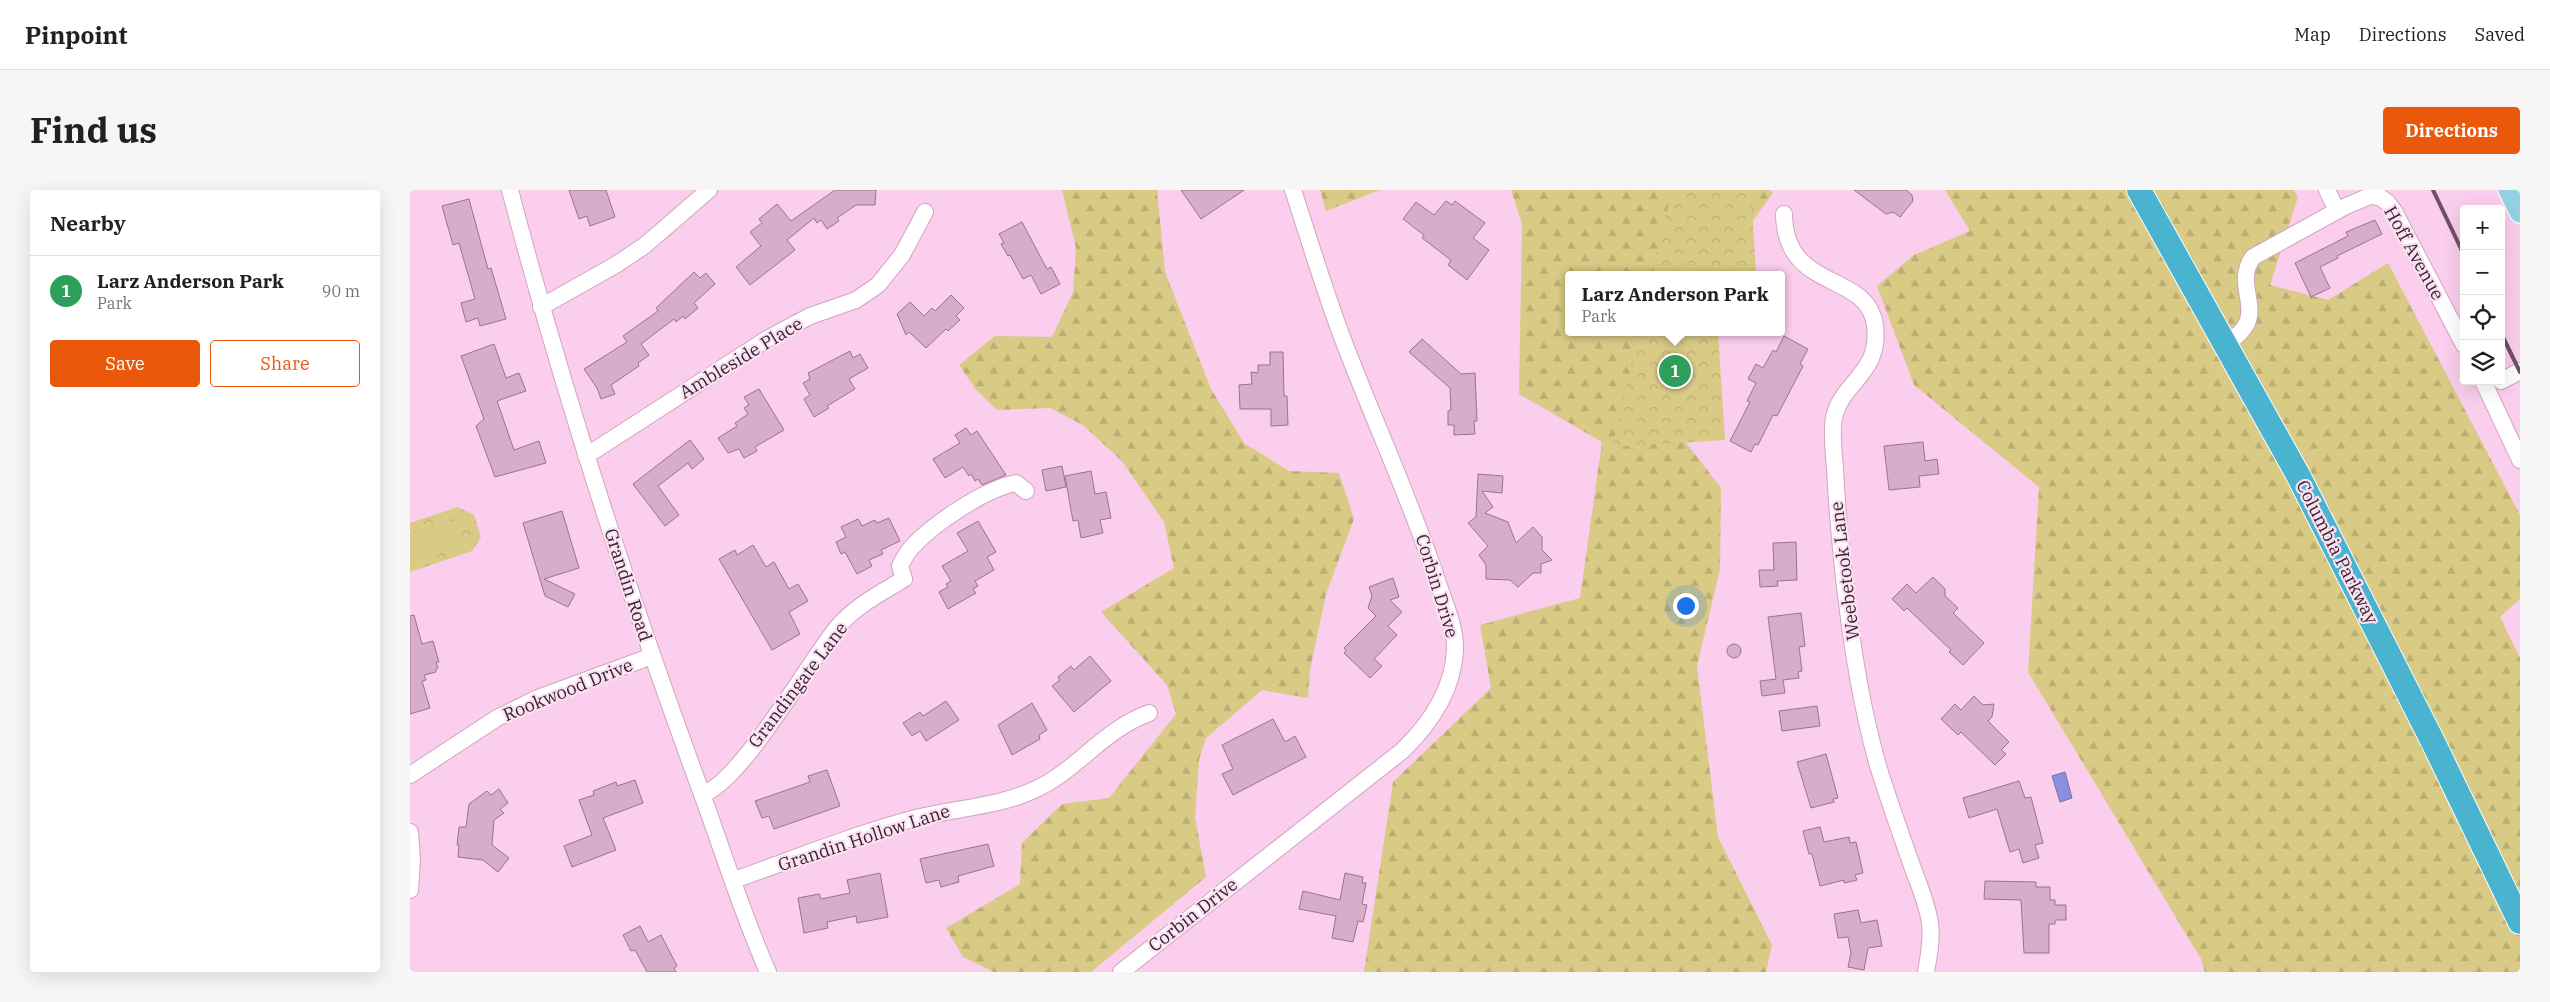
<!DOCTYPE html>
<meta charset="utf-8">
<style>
:root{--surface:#fff;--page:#f6f6f6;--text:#202124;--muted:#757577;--line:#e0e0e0;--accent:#ea580c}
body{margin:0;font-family:"IBM Plex Serif",serif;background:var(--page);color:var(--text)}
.controls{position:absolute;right:15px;top:15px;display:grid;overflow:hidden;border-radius:5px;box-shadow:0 5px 20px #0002}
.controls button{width:45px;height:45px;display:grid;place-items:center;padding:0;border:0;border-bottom:1px solid var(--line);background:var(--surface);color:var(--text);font:25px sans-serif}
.you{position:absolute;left:1275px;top:415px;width:18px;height:18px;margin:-12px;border:4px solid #fff;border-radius:50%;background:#1a73e8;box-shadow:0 0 0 8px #1a73e833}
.badge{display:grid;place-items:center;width:32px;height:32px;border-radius:50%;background:var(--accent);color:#fff;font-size:16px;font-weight:700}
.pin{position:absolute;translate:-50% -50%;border:2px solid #fff;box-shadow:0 1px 5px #0006}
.popup{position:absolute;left:1155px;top:81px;width:220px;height:65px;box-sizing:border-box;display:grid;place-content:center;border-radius:5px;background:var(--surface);filter:drop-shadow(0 1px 4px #0005);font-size:16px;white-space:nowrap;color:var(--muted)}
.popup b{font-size:19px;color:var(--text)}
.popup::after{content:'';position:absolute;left:50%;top:100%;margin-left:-10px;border:10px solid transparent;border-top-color:var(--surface)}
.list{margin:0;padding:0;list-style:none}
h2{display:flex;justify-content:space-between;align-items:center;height:65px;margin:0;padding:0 20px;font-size:21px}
h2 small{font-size:16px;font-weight:400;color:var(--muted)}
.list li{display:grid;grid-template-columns:32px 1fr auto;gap:15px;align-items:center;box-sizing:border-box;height:70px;padding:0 20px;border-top:1px solid var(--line)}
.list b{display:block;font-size:19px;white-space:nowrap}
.list p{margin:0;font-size:16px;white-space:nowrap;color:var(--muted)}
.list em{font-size:16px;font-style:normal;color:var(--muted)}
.actions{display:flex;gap:10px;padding:15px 20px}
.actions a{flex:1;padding:11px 0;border:1px solid var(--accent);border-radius:5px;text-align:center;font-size:18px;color:var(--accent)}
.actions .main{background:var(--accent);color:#fff}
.icon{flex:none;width:28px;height:28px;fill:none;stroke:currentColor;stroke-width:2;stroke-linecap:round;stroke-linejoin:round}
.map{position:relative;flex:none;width:2110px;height:782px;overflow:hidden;border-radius:5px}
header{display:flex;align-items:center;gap:30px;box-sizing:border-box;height:70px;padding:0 25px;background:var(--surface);border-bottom:1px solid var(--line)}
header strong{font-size:24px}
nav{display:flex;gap:28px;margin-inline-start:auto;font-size:18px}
.intro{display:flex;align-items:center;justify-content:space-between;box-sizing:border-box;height:120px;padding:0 30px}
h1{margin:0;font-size:35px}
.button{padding:12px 22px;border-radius:5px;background:var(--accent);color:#fff;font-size:18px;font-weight:700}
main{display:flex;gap:30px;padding:0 30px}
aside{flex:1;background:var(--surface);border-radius:5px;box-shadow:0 5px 20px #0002}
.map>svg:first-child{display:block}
.forest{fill:url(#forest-firs)}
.park{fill:url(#park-crowns)}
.pitch{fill:#d9cb85}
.water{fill:#8991dd;stroke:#7071a9}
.building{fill:#d8adca;stroke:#9b738f}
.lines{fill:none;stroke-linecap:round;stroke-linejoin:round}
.minor-casing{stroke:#cfa5c1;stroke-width:18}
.major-casing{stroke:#fff;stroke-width:23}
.highway-casing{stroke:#fff;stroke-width:26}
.minor{stroke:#fff;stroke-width:16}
.major{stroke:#92d2e3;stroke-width:21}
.highway{stroke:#4ab4d0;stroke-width:24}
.rail{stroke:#6b5363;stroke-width:4}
.labels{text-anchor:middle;stroke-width:4.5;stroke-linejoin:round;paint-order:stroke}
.street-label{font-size:18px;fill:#372631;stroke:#fce1f3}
</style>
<header>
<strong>Pinpoint</strong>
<nav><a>Map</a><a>Directions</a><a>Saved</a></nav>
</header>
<div class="intro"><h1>Find us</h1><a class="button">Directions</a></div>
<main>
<aside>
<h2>Nearby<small></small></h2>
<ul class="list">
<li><span class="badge" style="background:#2e9e5b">1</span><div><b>Larz Anderson Park</b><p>Park</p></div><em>90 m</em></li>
</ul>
<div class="actions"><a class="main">Save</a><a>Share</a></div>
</aside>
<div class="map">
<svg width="2110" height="782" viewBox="0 0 2110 782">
<defs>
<pattern id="forest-firs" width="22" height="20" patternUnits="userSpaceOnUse" patternTransform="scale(1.25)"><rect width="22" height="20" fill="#d9cb85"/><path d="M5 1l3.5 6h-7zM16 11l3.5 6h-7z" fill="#bbae73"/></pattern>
<pattern id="park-crowns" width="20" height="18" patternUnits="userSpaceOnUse" patternTransform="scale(1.25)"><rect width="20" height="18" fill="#d9cb85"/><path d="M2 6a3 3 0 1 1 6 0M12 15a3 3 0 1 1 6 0" fill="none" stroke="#bbae73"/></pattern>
</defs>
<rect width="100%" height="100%" fill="#faceec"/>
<!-- forest -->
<g class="forest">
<polygon points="652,0 747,0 755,82 801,199 834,253 879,281 929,283 944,329 916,404 900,480 898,508 852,500 796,548 789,570 785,627 796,687 681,782 584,782 553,767 536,738 610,694 612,653 652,614 699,608 766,524 757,495 691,422 764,378 754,332 712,271 673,235 640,218 587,220 567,201 549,175 585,146 642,147 663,102 666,58"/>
<polygon points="910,0 970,0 916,21"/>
<polygon points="1101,0 1360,0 1363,3 1330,48 1347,85 1159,85 1159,142 1248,142 1253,223 1311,298 1310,379 1287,476 1308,647 1362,755 1356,782 954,782 983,592 1081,498 1070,435 1170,408 1192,252 1109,204 1112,34"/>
<polygon points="1535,0 1884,0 1888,7 1860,95 1918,110 1978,73 2110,325 2110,409 2090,427 2110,468 2110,782 1795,782 1791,769 1618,482 1629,297 1504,195 1467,96 1504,65 1560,41"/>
</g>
<!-- park -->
<g class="park">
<polygon points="1262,0 1341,0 1346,85 1242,85"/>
<polygon points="1229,142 1308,142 1315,250 1202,257"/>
<polygon points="48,317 64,325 71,347 62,361 0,382 0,333"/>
</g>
<!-- pitch -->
<polygon class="pitch" points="47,330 55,356 0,372 0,343"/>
<!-- water -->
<polygon class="water" points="1655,582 1662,608 1650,612 1642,586"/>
<!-- building -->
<g class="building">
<polygon points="159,0 196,0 205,27 180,36 177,26 169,29"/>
<polygon points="425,0 466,0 465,15 446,15 427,28 429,31 417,39 411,30 407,33 404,28 377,50 385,60 340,95 326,77 351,56 340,42 352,33 349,29 367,14 381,31"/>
<polygon points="771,0 834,0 791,29"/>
<polygon points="1444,0 1496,0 1502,5 1503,11 1490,27 1483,22 1476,24"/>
<polygon points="59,9 78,79 81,78 96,129 70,136 68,128 56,132 51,113 65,109 49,53 43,55 32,16"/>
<polygon points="1036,11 1042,15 1045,11 1075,33 1063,48 1079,60 1057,90 1038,75 1041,70 1012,48 1014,45 993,29 1006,12 1024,25"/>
<polygon points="1965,30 1972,44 1927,66 1928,68 1910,77 1920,98 1901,107 1885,73 1938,46 1936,42"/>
<polygon points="612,32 637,79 641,77 650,94 631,104 621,85 613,89 600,65 598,66 591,54 594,53 589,44"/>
<polygon points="284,82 290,88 296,83 305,94 284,113 288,118 275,129 273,126 266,132 264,129 231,154 239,165 228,173 229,176 201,195 205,204 191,209 187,198 174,179 217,152 213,146 248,121 246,118"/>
<polygon points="541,105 554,118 546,126 550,130 538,141 536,139 516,158 499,142 496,145 487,124 500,112 514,126 522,118 525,121"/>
<polygon points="1374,146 1398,159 1390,174 1393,176 1367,226 1363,225 1348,255 1345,254 1341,262 1320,251 1340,212 1337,211 1346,193 1338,189 1346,174 1353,178 1363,160 1366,162"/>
<polygon points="1012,149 1051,184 1065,183 1067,231 1064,231 1065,244 1044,245 1044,235 1038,235 1038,221 1041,220 1040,198 999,162"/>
<polygon points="84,154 96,188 109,183 116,201 87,211 104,260 129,251 136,273 85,287 66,236 74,229 51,166"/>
<polygon points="440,161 443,168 450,164 458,178 439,189 445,199 417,216 419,218 404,227 394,209 400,205 393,193 400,189 398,183"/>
<polygon points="860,162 873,162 874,206 877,206 878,235 861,236 861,219 830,219 829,195 842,194 841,182 848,183 848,175 860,175"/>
<polygon points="349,199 374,240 345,257 347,261 334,268 329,259 318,263 308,248 327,236 325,233 338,224 334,218 339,215 334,207"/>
<polygon points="556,238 561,245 567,241 596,285 572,295 568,289 565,291 561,284 559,286 553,277 535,288 523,269 550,253 545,245"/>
<polygon points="280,250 294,269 282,279 278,273 248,296 269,325 255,336 223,294"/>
<polygon points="1513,252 1515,271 1527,269 1529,284 1509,286 1510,297 1479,300 1474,256"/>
<polygon points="652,276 656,297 636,301 632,280"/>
<polygon points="681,281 685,304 696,302 701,328 690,330 693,343 671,348 668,330 663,331 655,286"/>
<polygon points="1068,284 1093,286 1092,303 1072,301 1083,317 1075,323 1098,332 1106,353 1123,337 1132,347 1132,360 1142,370 1131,374 1131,383 1123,383 1108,397 1100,390 1076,389 1076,375 1069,365 1078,356 1058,333 1066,327"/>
<polygon points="152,321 169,378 134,389 165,404 158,417 135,406 113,333"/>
<polygon points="479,328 490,351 471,360 473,364 459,370 462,376 447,384 435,362 431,364 426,352 436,347 431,337 448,329 452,336 465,330 467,333"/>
<polygon points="568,331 586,362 577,367 584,380 565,391 568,396 563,399 566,403 538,419 529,402 538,397 536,394 541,391 532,376 558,361 547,343"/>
<polygon points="1386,352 1387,390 1367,391 1368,396 1350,397 1349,380 1364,380 1363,353"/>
<polygon points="343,355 356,377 364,372 379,399 388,394 398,411 379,422 390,444 362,460 309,369 325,360 327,365"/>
<polygon points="1523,387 1535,399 1535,406 1548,418 1543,423 1574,453 1553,475 1539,462 1541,460 1497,418 1494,421 1482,409 1497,394 1506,403"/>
<polygon points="983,388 989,407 980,410 992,422 978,436 987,445 964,469 972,476 960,488 934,463 936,460 934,458 966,426 958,418 962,406 959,397"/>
<polygon points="1391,423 1395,456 1389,457 1392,481 1388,482 1389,488 1373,490 1375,503 1352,506 1350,491 1366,489 1358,427"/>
<polygon points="4,425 12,454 23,451 29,472 26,472 28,478 26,479 26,482 14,485 16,490 12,491 20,518 0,524 0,426"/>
<circle cx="1324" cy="461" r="7"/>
<polygon points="680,466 701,491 664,522 642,496 650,490 648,487 661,476 664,480"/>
<polygon points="1564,506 1573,515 1584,514 1582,527 1578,531 1599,552 1591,560 1596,564 1585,575 1551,542 1548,545 1531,529 1545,514 1551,520"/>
<polygon points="536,511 549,530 516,551 510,541 502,546 493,533 510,522 513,526"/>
<polygon points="622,513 637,540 629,545 630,549 602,565 588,535"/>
<polygon points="1407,516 1410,536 1372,541 1369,521"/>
<polygon points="863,529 875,552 885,546 896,567 823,605 812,584 823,579 812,555"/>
<polygon points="1416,564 1428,608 1423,609 1424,612 1401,618 1387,572"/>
<polygon points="417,580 430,616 364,639 359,626 352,628 345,611 400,592 398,586"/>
<polygon points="225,590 233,613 193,628 206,660 162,677 154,656 182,645 169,610 184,605 183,601 206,592 207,596"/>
<polygon points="1609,591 1615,608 1621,607 1633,653 1625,655 1629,668 1613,673 1609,659 1600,662 1587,619 1559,628 1553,608"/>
<polygon points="89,599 98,613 90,619 94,623 84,630 82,655 99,668 88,682 73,670 48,667 49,655 47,655 49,637 56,637 59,614 77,601 81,605"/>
<polygon points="1410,637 1414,652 1439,647 1440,653 1446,652 1453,683 1445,685 1447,690 1434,693 1434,690 1410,696 1402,664 1399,664 1393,641"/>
<polygon points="578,654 584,676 548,686 549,692 531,697 529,690 516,693 510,669"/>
<polygon points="470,683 478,727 447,733 446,726 417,732 418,738 394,743 388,708 409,704 411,709 440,703 437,690"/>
<polygon points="935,683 953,687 952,693 956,693 952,714 957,715 953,732 948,731 943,752 922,748 926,726 889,719 893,701 930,710"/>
<polygon points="1575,691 1626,692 1626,697 1640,697 1640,710 1645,710 1645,715 1656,715 1656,730 1645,730 1645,734 1639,734 1639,763 1614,763 1611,710 1574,709"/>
<polygon points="1448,720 1451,733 1467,730 1472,756 1458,758 1454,780 1438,777 1441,763 1438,747 1428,748 1424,724"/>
<polygon points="230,736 238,752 251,745 267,776 264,778 266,782 237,782 225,760 221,761 213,745"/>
</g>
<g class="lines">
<!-- minor casing -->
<g class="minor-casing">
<g id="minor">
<path d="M100,0C153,202 217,400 289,596C312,658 331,721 358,782"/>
<polyline points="1917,0 1927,21"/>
<path d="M1374,24C1375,103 1457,80 1465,135C1471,184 1433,190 1424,227C1421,244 1424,263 1425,280C1427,316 1430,352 1434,388C1441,451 1451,518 1469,579C1479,611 1490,642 1501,673C1508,693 1517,712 1520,733C1522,749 1519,766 1516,782"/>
<polyline points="131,117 207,74 234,56 299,0"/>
<path d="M1815,156C1823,149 1833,142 1837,133C1846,113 1826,90 1843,67L1934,17L1960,6L1970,7L1978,13L1984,21L2054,155"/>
<polyline points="2073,191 2110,270"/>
<polyline points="2091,191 2110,181"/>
<polyline points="176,266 357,149 400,126 446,110 468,95 492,65 515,22"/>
<polyline points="0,585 87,528 128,508 242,466"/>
<path d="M292,604C329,595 399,472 426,439C443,417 471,403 494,389L490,376C493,370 497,362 502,357C524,333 575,299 606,293L616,301"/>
<polyline points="0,642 2,670 0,700"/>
<path d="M324,690C384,669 445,644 506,628C545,618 587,617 624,600C667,581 691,541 739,523"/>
<path d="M711,782L992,561C1020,534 1043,500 1045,460C1046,437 1034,412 1027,390C1000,308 963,229 932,147C914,99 899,49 883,0"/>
</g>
</g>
<!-- major casing -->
<g class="major-casing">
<polyline id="major" points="2099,0 2110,22"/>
</g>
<!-- highway casing -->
<g class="highway-casing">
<polyline id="highway" points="1729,0 1888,285 2023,552 2110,732"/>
</g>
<!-- minor -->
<use href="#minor" class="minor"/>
<!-- major -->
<use href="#major" class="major"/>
<!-- highway -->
<use href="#highway" class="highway"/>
<!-- rail -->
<g class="rail">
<polyline points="2023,0 2054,65"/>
<polyline points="2091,143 2110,182"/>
</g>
</g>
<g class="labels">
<!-- street labels -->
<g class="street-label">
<text transform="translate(2004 63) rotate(61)" y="6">Hoff Avenue</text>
<text transform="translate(331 168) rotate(-31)" y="6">Ambleside Place</text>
<text transform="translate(1927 362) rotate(63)" y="6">Columbia Parkway</text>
<text transform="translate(1435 381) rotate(-97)" y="6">Weebetook Lane</text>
<text transform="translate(218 395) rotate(72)" y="6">Grandin Road</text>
<text transform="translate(1027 396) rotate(73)" y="6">Corbin Drive</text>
<text transform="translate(388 495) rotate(-53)" y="6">Grandingate Lane</text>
<text transform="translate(158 500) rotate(-22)" y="6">Rookwood Drive</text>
<text transform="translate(454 648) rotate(-18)" y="6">Grandin Hollow Lane</text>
<text transform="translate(783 725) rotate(-38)" y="6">Corbin Drive</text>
</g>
</g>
</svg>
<div class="controls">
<button>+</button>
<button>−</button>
<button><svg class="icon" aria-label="locate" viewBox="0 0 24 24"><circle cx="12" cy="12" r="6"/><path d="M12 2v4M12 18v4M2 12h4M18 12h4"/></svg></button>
<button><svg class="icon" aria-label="layers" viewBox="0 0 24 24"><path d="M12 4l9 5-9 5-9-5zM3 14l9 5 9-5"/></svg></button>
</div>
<div class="you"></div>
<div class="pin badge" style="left:1265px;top:181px;background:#2e9e5b">1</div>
<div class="popup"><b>Larz Anderson Park</b>Park</div>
</div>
</main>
